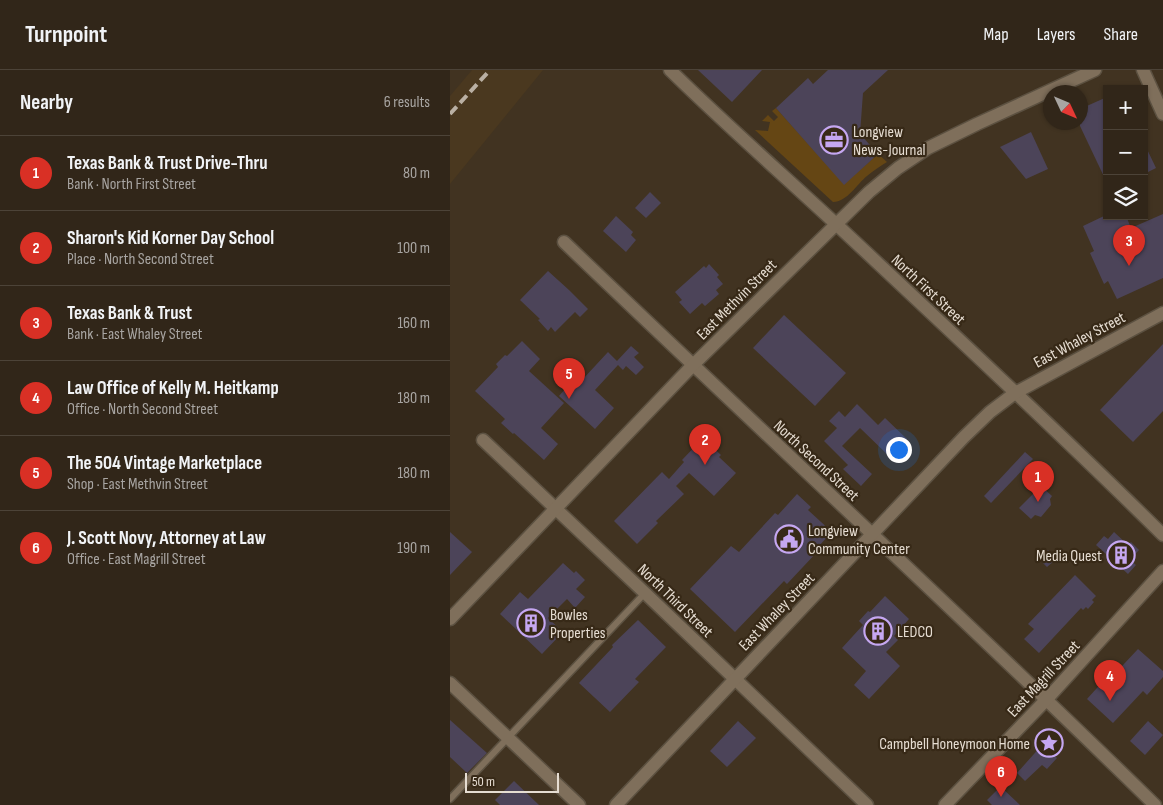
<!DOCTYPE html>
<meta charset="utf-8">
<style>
:root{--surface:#312619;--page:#392e22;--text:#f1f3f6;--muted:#a8a5a2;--line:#4c4338;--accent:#d93025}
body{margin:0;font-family:"Sofia Sans Condensed",sans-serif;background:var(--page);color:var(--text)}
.controls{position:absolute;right:15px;top:15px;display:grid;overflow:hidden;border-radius:0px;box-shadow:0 1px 4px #0004}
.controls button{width:45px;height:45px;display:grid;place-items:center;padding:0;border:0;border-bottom:1px solid var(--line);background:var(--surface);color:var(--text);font:25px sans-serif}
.compass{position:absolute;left:593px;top:15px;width:45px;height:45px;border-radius:50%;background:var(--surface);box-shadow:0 1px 4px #0004;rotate:134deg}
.scale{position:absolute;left:15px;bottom:12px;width:94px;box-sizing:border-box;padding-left:5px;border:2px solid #e6ddd2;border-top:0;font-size:14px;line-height:18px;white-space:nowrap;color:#e6ddd2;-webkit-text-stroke:4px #372917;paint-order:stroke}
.you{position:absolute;left:448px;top:379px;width:18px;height:18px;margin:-12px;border:4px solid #fff;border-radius:50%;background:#1a73e8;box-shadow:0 0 0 8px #1a73e833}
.badge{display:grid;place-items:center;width:32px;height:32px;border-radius:50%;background:var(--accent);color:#fff;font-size:16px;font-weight:700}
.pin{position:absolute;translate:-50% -41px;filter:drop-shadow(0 1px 2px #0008)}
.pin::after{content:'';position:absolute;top:26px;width:18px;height:15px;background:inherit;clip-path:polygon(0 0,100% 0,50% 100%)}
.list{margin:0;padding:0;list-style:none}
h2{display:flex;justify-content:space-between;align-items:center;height:65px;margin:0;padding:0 20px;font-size:21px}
h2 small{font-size:16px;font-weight:400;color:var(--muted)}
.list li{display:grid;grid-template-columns:32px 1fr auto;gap:15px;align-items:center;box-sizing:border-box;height:75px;padding:0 20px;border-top:1px solid var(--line)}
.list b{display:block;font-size:19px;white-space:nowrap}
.list p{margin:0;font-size:16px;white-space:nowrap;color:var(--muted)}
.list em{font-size:16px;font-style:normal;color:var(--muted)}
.icon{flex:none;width:28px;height:28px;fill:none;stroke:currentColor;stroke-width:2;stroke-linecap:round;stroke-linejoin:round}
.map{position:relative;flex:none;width:713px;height:735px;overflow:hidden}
header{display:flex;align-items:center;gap:30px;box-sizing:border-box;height:70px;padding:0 25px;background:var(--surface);border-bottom:1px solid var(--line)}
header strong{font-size:24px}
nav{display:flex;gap:28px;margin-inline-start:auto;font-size:18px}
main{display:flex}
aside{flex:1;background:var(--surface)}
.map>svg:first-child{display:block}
.built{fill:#4a381f}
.green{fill:#654614}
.building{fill:#4c4459}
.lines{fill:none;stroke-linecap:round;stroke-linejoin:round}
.service-casing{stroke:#5c5141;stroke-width:9}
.minor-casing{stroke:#5c5141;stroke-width:15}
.tertiary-casing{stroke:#5c5141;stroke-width:15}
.service{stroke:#7f6f5b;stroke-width:6}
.minor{stroke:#7f6f5b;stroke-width:12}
.tertiary{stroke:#7f6f5b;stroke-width:12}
.rail{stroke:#bab0a3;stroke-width:4;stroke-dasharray:10 5;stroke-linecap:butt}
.labels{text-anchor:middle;stroke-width:4.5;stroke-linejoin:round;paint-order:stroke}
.poi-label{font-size:16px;fill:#e6ddd2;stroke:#372917;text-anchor:start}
.street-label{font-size:16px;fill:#e6ddd2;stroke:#372917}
</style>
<header>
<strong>Turnpoint</strong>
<nav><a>Map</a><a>Layers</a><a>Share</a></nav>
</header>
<main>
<aside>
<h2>Nearby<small>6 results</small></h2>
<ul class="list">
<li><span class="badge">1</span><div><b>Texas Bank &amp; Trust Drive-Thru</b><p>Bank · North First Street</p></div><em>80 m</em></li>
<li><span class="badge">2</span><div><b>Sharon's Kid Korner Day School</b><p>Place · North Second Street</p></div><em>100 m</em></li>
<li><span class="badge">3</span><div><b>Texas Bank &amp; Trust</b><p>Bank · East Whaley Street</p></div><em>160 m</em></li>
<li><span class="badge">4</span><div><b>Law Office of Kelly M. Heitkamp</b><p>Office · North Second Street</p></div><em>180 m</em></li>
<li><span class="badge">5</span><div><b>The 504 Vintage Marketplace</b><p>Shop · East Methvin Street</p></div><em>180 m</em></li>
<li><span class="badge">6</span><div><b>J. Scott Novy, Attorney at Law</b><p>Office · East Magrill Street</p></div><em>190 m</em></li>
</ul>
</aside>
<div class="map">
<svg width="713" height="735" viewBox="0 0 713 735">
<rect width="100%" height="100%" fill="#413321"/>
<!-- built -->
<polygon class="built" points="22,0 93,0 0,114 0,26"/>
<!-- green -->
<path class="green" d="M326,38L394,114L428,84L437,92C430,96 423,101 417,106C407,114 397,132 383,132L305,60L318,61L320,52L312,51L318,45L324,51L328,47L322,41Z"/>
<!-- building -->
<g class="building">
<polygon points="248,0 312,0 282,32"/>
<polygon points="378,0 438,0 413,23 410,64 428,84 394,115 326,38 358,8 363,14"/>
<polygon points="657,27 657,113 630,56 630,39"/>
<polygon points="581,62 598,99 576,109 550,77"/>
<polygon points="694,73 706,98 694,104"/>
<polygon points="200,122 211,133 196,148 185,138"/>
<polygon points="713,144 713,208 667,229 658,211 654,214 640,183 644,181 633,156 654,146 676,146 681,158"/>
<polygon points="166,146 183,162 181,165 186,170 176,182 153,161"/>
<polygon points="259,194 269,205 267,207 273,214 266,220 269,224 255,236 252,233 240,244 229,232 232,230 225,222 254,196 256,198"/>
<polygon points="98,201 119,220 138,239 130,247 125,242 105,262 101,257 98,261 88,250 90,249 70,230"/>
<polygon points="334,245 396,303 365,336 303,278"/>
<polygon points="72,271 90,289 79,301 114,333 91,358 108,374 94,390 64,363 63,364 51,353 55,349 25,321 48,297 46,294 55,285 57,286"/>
<polygon points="713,274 713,341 683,372 650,340"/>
<polygon points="181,276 189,283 184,287 194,297 186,305 176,296 173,300 168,295 145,320 164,338 145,359 109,326 128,304 133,309 158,282 167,291"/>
<polygon points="407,334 428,355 435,348 457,369 440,387 410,358 392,376 422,404 411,416 393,399 398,395 374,371 387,358 379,351 389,341 395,347"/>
<polygon points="253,368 271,385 269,387 286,403 264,426 239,403 226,416 234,424 206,451 208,453 187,474 164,451 212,402 219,409 234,392 232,390"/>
<polygon points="575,382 583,389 541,433 534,426"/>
<polygon points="591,416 602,426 600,429 601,435 591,447 585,445 581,449 569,438"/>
<polygon points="347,424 361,437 358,440 382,462 366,479 368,481 337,514 334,511 285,562 240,519 281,476 289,482 325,443 328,445"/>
<polygon points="0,462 22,482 0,505"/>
<polygon points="664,462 678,475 681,472 689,480 680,490 686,495 678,504 646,475 654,466 658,469"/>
<polygon points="598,480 606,487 604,489 605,490 597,497 590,490 591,488"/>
<polygon points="113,493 124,503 126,501 135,510 126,519 135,527 125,538 117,529 98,548 113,562 92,584 50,544 70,522 78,529"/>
<polygon points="625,505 646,526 642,530 644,532 638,539 636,537 633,540 631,538 589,583 574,569 584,559 578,554"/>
<polygon points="435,526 459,549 444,566 448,570 436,582 450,596 419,629 404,615 416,601 392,578 413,555 409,551 418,541 420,542"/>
<polygon points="188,550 216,577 185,609 189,612 160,642 129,613 163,577 162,575"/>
<polygon points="688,579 713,601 713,607 697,625 693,621 663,653 637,629 656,608 659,610"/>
<polygon points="0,650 37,683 17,703 0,687"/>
<polygon points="288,651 306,668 277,697 260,681"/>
<polygon points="698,651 713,665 695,685 680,671"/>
<polygon points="592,675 607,688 597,699 592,695 575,711 567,703"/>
<polygon points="64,711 89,735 50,735 45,730"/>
<polygon points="553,719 570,735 542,735 537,730 547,720 550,723"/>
</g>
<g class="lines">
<!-- service casing -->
<g class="service-casing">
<polyline id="service" points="0,729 195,523"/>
</g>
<!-- minor casing -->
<g class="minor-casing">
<g id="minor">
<path d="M220,0C274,53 331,103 386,154C496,257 606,359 713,465"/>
<path d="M114,172C310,360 511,545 705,735"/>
<polyline points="33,370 195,523 417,735"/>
<polyline points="0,549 243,295 419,122 448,98 478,78 527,54 645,0"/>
<polyline points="495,735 597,629 713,501"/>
</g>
</g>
<!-- tertiary casing -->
<g class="tertiary-casing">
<g id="tertiary">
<polyline points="693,0 713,44"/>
<polyline points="0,613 129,735"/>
<polyline points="166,735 514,367 540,342 565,323 713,243"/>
</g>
</g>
<!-- service -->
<use href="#service" class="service"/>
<!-- minor -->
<use href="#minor" class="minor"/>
<!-- tertiary -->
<use href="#tertiary" class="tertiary"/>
<!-- rail -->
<polyline class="rail" points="0,44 40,0"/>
</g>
<!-- icons -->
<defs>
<g id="office-ring" transform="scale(1.4375)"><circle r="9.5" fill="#372917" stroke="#c5a7f1" stroke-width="1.5"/><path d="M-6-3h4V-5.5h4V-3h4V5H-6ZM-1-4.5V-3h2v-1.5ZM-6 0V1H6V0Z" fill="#c5a7f1"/></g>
<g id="civic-ring" transform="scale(1.4375)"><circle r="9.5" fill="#372917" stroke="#c5a7f1" stroke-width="1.5"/><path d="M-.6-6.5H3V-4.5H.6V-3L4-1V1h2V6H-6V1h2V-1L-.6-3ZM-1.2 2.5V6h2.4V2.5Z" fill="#c5a7f1"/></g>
<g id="building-ring" transform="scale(1.4375)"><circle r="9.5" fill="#372917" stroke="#c5a7f1" stroke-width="1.5"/><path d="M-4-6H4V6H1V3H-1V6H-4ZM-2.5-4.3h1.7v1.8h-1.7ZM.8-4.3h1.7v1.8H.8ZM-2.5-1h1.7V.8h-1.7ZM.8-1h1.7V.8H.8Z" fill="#c5a7f1"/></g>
<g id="sight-ring" transform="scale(1.4375)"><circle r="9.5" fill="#372917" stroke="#c5a7f1" stroke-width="1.5"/><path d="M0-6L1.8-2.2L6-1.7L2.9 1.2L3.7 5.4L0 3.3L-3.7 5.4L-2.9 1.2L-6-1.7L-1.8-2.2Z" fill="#c5a7f1"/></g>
</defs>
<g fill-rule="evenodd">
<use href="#office-ring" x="384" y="70"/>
<use href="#civic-ring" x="339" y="469"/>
<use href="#building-ring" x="671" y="485"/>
<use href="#building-ring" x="81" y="553"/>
<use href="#building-ring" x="428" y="561"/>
<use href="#sight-ring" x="599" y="673"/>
</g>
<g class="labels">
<!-- poi labels -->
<g class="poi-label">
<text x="403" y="67">Longview<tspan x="403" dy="18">News-Journal</tspan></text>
<text x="358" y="466">Longview<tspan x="358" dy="18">Community Center</tspan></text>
<text x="652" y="491" text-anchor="end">Media Quest</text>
<text x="100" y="550">Bowles<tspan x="100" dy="18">Properties</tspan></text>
<text x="447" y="567">LEDCO</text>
<text x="580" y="679" text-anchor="end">Campbell Honeymoon Home</text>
</g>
<!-- street labels -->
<g class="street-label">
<text transform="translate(479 219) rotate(43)" y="6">North First Street</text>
<text transform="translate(286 229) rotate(-45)" y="6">East Methvin Street</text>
<text transform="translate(629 269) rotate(-28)" y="6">East Whaley Street</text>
<text transform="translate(367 390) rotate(43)" y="6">North Second Street</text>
<text transform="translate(226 530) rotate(44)" y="6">North Third Street</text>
<text transform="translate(326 541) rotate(-46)" y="6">East Whaley Street</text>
<text transform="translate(593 608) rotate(-47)" y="6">East Magrill Street</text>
</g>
</g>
</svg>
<div class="controls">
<button>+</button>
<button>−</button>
<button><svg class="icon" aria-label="layers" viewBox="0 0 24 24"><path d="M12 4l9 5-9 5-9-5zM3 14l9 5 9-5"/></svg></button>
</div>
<svg class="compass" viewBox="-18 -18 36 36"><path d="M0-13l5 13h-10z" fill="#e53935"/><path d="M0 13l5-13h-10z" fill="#a8a5a2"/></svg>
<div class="scale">50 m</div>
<div class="you"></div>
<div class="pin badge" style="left:588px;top:432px">1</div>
<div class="pin badge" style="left:255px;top:395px">2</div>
<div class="pin badge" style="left:679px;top:196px">3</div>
<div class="pin badge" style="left:660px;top:631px">4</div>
<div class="pin badge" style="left:119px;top:329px">5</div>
<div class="pin badge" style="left:551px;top:727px">6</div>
</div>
</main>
